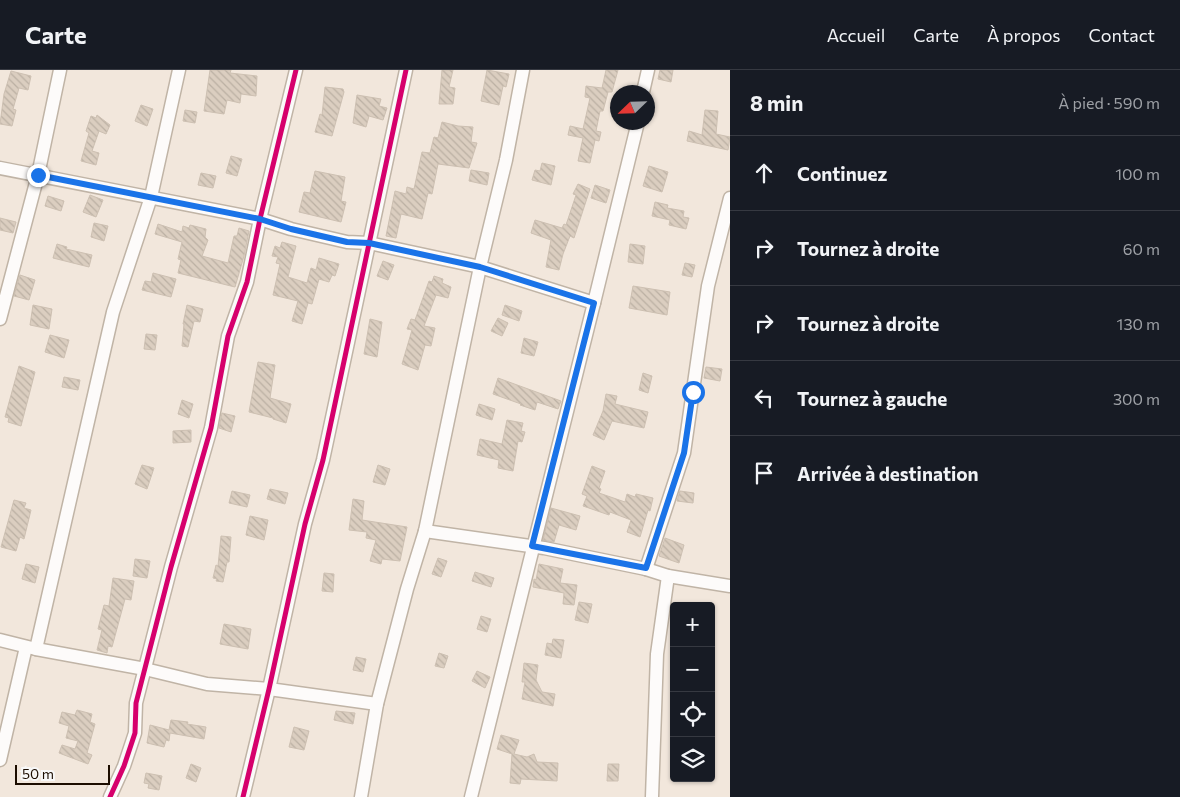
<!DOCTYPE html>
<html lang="fr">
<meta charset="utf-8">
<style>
:root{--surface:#171b24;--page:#20242c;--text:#f1f3f6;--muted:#9ea1a6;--line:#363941}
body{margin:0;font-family:Commissioner,sans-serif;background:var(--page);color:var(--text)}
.controls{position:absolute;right:15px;bottom:15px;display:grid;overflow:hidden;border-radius:5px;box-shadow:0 1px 4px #0004}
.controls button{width:45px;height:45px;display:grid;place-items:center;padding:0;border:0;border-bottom:1px solid var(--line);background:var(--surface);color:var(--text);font:25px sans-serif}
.compass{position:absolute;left:610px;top:15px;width:45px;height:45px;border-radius:50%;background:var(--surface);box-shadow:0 1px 4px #0004;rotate:247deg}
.scale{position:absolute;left:15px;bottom:12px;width:95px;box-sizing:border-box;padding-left:5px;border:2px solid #1c0d00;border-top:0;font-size:14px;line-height:18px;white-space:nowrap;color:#1c0d00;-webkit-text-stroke:4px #f8f8f8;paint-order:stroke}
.stop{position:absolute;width:15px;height:15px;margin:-11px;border:4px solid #1a73e8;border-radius:50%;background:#fff}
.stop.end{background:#1a73e8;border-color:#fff;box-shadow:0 1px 5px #0008}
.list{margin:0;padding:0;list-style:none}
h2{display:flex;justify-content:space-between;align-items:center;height:65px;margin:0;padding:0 20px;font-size:21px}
h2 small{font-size:16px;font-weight:400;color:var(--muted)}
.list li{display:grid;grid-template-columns:32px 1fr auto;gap:15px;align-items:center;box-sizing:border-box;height:75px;padding:0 20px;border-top:1px solid var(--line)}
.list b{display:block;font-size:19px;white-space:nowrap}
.list em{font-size:16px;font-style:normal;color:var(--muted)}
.icon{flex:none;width:28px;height:28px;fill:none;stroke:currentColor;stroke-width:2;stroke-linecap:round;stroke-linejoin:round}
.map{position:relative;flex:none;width:730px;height:727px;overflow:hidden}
header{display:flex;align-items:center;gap:30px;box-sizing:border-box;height:70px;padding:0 25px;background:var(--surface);border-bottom:1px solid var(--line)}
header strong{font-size:24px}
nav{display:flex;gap:28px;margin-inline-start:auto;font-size:18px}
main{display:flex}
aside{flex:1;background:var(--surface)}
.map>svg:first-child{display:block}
.building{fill:url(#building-back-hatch);stroke:#cdc0b2}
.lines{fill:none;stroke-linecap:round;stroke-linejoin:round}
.street-casing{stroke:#c0b4a6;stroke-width:15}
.street{stroke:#fdfbfa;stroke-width:12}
.cycleway-casing{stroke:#f8f8f8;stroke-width:8}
.cycleway{stroke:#d6006c;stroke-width:5}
.route{stroke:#1a73e8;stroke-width:6}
</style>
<header>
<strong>Carte</strong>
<nav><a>Accueil</a><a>Carte</a><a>À propos</a><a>Contact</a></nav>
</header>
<main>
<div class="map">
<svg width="730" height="727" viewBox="0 0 730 727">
<defs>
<pattern id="building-back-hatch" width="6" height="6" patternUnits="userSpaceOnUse" patternTransform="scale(1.25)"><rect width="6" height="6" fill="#dbcec0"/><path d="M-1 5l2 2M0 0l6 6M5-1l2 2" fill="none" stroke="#bbb0a3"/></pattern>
</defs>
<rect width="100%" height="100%" fill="#f2e7dc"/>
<!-- building -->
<g class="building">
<polygon points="210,0 231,0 230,3 257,6 256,26 241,24 240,33 227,30 224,44 204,41"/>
<polygon points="442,0 453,0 449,17 455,18 453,34 439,34"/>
<polygon points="487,0 509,4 506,17 503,16 499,35 481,31"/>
<polygon points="606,0 618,0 612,22 608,22 603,41 600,41 596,61 601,62 599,71 595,70 590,93 578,91 583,68 568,65 570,56 583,59 590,28 585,27 586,16 602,18"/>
<polygon points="660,0 673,0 671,12 658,9"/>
<polygon points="11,1 31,6 28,20 19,18 13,39 16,40 12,56 0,54 4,24"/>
<polygon points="325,17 343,19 344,22 332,66 315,62 320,44 322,45"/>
<polygon points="357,25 381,29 379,36 387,38 383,50 369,46 366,57 353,53"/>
<polygon points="141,35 153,39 147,56 135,51"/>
<polygon points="185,40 197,42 195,53 183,51"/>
<polygon points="705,40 718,41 716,64 730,67 728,80 687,71 689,61 702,65"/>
<polygon points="97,45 110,55 106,64 99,61 92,81 99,83 96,95 81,91 89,63 86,61 91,46 96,48"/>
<polygon points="442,52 458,56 473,57 471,72 477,73 469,98 438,94 432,124 428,123 422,149 401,144 396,168 386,166 395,121 406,124 407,117 414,119 422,82 430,83 434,67 438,68"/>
<polygon points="231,86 242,89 237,106 226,103"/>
<polygon points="542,93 555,96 551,115 532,110 535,100 540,101"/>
<polygon points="649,96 668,102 662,122 643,116"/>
<polygon points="471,100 489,103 487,115 469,111"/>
<polygon points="315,101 345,107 341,131 346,132 341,152 299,142 304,122 310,123"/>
<polygon points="201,103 216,106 213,118 198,115"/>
<polygon points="578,114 590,119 574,168 570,166 563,184 559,200 546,197 551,170 531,163 535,150 562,158 564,154 566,155 576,125 573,124"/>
<polygon points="595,115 610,120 606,133 591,128"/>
<polygon points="90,125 103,130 96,147 83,142"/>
<polygon points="48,126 64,131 61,141 45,136"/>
<polygon points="655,132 668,135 667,138 684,141 683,147 689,148 686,159 669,155 670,150 652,146"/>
<polygon points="0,148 16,152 13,163 0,160"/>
<polygon points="94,153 108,156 104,171 91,167"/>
<polygon points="158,154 182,162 183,156 189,158 190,155 206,159 205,167 208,170 202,186 228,193 234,166 237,166 239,158 249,161 244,186 235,217 178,203 181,190 178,189 182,172 155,164"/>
<polygon points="282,172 296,176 288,207 307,213 311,198 316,200 319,188 339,194 335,206 332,205 329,212 319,209 312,234 308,233 302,254 292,251 298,231 273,225 280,194 276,193 278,187 272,186 275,176 280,178"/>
<polygon points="57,174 67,177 66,179 92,185 89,197 53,188"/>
<polygon points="630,174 645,176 643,194 628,192"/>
<polygon points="383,191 394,195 388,210 377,206"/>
<polygon points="685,193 695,195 692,207 682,205"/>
<polygon points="153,203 176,209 171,227 142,220 145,211 151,212"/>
<polygon points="20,205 35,210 29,230 14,226"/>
<polygon points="434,206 443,209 442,213 451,217 448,228 436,225 424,256 435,258 431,276 425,275 418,300 402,294 412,260 407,259 411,249 415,250 429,211 432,212"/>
<polygon points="633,216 670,222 667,245 629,238"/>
<polygon points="33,235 52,239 49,259 30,255"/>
<polygon points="187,235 203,239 200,252 194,251 188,277 182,276 184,254 183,254"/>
<polygon points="505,235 522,241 519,251 502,245"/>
<polygon points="498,248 508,253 502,266 491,261"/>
<polygon points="370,249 382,252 377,287 364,284"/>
<polygon points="146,264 157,265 155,280 144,279"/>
<polygon points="50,265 69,270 64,288 45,282"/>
<polygon points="524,268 538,272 534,286 521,283"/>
<polygon points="258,292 275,295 270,328 291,334 286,353 273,349 273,348 249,342"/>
<polygon points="19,296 35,302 21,356 8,352 9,348 5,347"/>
<polygon points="706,297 722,299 720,311 704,308"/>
<polygon points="643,303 652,306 648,323 639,320"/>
<polygon points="64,307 80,310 78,320 62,317"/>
<polygon points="498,308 561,331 558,339 537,332 535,340 520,335 521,334 493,324"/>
<polygon points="606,324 617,326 615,334 648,342 644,358 612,351 604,370 593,365 603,341"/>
<polygon points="182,330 193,334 189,348 178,344"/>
<polygon points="479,334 495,339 492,350 476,345"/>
<polygon points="222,343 235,346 231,362 219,358"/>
<polygon points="507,350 523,353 521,361 525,362 522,372 518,371 513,401 498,398 499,390 477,385 480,369 502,374"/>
<polygon points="191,360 191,372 173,373 173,361"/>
<polygon points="142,395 154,398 147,419 135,414"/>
<polygon points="378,395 390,399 385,415 373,412"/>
<polygon points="592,396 605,401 599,418 601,419 599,423 625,432 627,424 635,427 636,424 653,428 650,441 648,440 640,467 627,462 631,450 610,442 609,445 583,436 587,426 582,424"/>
<polygon points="270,419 288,423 285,434 267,429"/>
<polygon points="232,421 250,425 247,437 229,433"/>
<polygon points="680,421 694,423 693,433 677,431"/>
<polygon points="353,429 364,431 362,450 407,457 400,491 382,489 381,494 370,491 376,470 366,468 367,462 349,460"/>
<polygon points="14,430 26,433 24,438 31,440 24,469 20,467 16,481 1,477"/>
<polygon points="551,438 580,446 576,460 559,455 554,472 543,470"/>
<polygon points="250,446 268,450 264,470 246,465"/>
<polygon points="221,466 231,467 229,492 227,492 223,512 216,511 217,509 213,508 216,495 218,496"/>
<polygon points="665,468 684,475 679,493 659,486"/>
<polygon points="438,488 447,491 441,507 432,504"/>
<polygon points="135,489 150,491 147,508 133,506"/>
<polygon points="26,494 39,497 35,513 22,509"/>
<polygon points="539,494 563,499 560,513 577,515 574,535 563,534 564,523 533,517 534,509 536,510"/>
<polygon points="475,502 494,508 491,517 472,511"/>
<polygon points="324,503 334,504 333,522 322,521"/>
<polygon points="113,508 134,511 131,530 125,529 112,577 108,576 107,583 97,580 102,560 98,559 104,535 109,536"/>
<polygon points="579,532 592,534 588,553 575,550"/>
<polygon points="481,546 491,549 487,562 477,559"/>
<polygon points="224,554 251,559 248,579 220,574"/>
<polygon points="553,569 564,570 561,588 545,585 547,573 552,574"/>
<polygon points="439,583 448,586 444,598 435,596"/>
<polygon points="356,587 366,589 363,602 353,600"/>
<polygon points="524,593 538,595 536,610 542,622 555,624 553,636 522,629 525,612 522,612"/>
<polygon points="477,601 490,607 485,618 472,611"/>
<polygon points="77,640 92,644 90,652 95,654 87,683 92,685 88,694 59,683 62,675 75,679 78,671 66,668 69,656 59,653 62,642 75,645"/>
<polygon points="336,641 355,643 353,654 334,650"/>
<polygon points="171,650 188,652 187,654 206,657 204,669 170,663 169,671 166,670 164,677 147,673 150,655 169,660"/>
<polygon points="294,657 309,661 304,680 289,677"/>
<polygon points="501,665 519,670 514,684 527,687 534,684 537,692 558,693 557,711 521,709 520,714 510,713 512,684 497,679"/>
<polygon points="191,694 201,698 196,712 186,708"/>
<polygon points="608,694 619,694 618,711 607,711"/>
<polygon points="146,703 162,706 159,720 148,718 149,714 144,713"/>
</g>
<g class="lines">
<!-- street casing -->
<g class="street-casing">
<g id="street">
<polyline points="643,22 648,0"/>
<polyline points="0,98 260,149 291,159 347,172 369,173 480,197 594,233"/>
<polyline points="0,249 38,105 60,0"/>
<polyline points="425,461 480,197 506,90 523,0"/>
<polyline points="646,499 684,383 708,216 730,128"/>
<polyline points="0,570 36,579 145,599 207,614 269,619 377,634"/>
<polyline points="36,579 113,242 151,127 179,0"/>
<polyline points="0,690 26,577"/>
<polyline points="110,727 124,696 135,663 136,633 171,497 211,358 228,266 247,212 260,149 296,0"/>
<polyline points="243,727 269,619 305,454 323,390 406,0"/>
<polyline points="361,727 377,634 407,519 425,461 544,478 646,499 668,506 730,516"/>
<polyline points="471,727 594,233 638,52"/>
<polyline points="652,727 657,584 668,506"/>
</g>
</g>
<!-- street -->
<use href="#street" class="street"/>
<!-- cycleway casing -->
<g class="cycleway-casing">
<g id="cycleway">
<polyline points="110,727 124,696 135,663 136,633 171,497 211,358 228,266 247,212 260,149 296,0"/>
<polyline points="243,727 269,619 305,454 323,390 406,0"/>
</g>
</g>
<!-- cycleway -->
<use href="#cycleway" class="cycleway"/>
</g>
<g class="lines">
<!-- route -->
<polyline class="route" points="38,105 260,149 291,159 347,172 369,173 480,197 594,233 532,476 646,498 684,383 693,322"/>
</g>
</svg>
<div class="controls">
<button>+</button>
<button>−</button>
<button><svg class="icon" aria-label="locate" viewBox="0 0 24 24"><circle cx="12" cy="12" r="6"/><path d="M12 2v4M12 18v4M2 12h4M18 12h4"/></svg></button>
<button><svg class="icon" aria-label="layers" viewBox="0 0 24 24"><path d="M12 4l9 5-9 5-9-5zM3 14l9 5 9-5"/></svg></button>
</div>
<svg class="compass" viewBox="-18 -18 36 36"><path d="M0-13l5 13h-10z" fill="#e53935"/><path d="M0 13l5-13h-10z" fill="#9ea1a6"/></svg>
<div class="scale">50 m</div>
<div class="stop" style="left:693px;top:322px"></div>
<div class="stop end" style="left:38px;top:105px"></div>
</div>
<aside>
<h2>8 min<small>À pied · 590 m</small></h2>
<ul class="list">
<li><svg class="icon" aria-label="ahead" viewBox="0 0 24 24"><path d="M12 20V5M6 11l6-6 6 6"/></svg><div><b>Continuez</b></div><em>100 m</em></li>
<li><svg class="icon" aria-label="right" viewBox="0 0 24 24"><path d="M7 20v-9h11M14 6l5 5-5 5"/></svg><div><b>Tournez à droite</b></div><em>60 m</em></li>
<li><svg class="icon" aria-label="right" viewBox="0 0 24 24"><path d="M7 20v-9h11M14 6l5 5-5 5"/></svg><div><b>Tournez à droite</b></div><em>130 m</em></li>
<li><svg class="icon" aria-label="left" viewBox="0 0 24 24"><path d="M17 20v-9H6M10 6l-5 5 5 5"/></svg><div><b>Tournez à gauche</b></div><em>300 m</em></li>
<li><svg class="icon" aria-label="arrive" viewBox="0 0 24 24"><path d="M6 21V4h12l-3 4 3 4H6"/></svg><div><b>Arrivée à destination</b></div></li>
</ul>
</aside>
</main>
